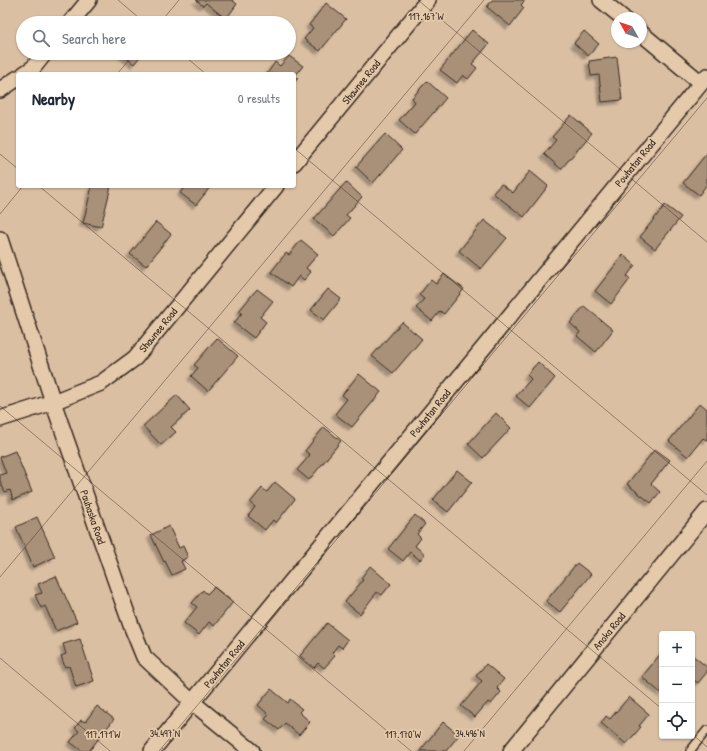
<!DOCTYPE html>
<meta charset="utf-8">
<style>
:root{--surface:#fff;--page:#f2f2f3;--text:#1f2937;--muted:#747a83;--line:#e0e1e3}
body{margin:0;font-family:"Patrick Hand",sans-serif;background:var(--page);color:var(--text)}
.controls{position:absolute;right:12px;bottom:12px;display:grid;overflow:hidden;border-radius:4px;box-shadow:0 1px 3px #0004}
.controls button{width:36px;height:36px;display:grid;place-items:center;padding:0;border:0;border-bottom:1px solid var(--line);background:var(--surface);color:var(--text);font:20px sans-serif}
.compass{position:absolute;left:611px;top:12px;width:36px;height:36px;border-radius:50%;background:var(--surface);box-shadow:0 1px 3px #0004;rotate:310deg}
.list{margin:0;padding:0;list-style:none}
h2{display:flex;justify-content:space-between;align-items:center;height:52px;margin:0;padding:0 16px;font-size:17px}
h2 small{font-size:13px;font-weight:400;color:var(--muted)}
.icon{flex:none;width:22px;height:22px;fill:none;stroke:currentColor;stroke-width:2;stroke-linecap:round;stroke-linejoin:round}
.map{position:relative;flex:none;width:707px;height:751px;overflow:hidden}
.search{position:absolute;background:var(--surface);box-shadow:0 1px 3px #0004;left:16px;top:16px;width:280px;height:44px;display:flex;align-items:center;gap:10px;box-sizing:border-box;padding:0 14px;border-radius:22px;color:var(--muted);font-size:15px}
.panel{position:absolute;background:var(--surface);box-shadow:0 1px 3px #0004;left:16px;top:72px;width:280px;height:116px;border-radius:4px}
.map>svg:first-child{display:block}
.building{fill:#a89079;stroke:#3b2a1e;filter:url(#shadow)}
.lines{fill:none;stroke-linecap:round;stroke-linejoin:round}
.service-casing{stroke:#3b2a1e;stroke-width:10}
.minor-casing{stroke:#3b2a1e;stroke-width:18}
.service{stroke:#e4c9ab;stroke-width:7}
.minor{stroke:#e4c9ab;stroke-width:15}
.ticks{fill:none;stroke:#3b2a1e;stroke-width:1;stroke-opacity:0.45}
.labels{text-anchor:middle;stroke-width:3.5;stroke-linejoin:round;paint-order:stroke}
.street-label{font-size:11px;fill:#3b2a1e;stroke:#e4c9ab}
.ticks-label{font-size:10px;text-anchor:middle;fill:#3b2a1e;stroke:#e4c9ab;stroke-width:3.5;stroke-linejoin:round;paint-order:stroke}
</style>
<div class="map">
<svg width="707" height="751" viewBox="0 0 707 751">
<defs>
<filter id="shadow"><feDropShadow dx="-3.5" dy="3.5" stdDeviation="1" flood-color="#0004"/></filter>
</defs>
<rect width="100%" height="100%" fill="#dabfa3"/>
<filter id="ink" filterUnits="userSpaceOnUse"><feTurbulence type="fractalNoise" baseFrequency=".025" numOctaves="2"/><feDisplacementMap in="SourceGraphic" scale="8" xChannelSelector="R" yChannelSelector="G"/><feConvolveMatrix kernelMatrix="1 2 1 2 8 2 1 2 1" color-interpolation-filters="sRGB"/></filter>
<g filter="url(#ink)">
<!-- building -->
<g class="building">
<polygon points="196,0 232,0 237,4 226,19 206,3 203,6"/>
<polygon points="492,0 525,0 521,5 524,8 510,26 487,7"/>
<polygon points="326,3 346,19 320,51 304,39 313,28 309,25"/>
<polygon points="472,30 489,44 472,64 477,68 468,79 463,75 457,83 440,70"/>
<polygon points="584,31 599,44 588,56 574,43"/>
<polygon points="120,53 143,53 134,64"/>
<polygon points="289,56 303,66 295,76 298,78 294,83 294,74 267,74 275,62 280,66"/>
<polygon points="617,57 622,100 602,102 599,75 591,76 589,61"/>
<polygon points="427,81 446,98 415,134 399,120 415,102 412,98"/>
<polygon points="571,115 592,133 561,169 544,154 556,140 552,137"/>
<polygon points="385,134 402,150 373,183 356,167"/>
<polygon points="707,153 707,184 699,195 683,183"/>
<polygon points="530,171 548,186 524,217 493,193 501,184 513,193"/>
<polygon points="346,182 362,197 346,215 350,218 334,236 314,219"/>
<polygon points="92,186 111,186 101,227 83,223"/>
<polygon points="185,186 211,186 196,205 180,193"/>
<polygon points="665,205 681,217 655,249 640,237"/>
<polygon points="484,220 507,238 481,269 459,251"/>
<polygon points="156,222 171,234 146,266 130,254"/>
<polygon points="301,240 318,254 306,268 311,272 304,280 299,276 291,287 271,272 286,253 289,255"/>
<polygon points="623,255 635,265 627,276 630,279 611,304 595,291"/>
<polygon points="444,274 464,289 444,314 440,311 432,321 416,308 424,299 419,295 431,280 436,284"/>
<polygon points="257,289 273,301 260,317 266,322 254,338 234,323 242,313 239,311"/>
<polygon points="328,289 341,299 324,320 311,310"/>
<polygon points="584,306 613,330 596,352 577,336 580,332 570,323"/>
<polygon points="402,322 422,339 393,373 372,356"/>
<polygon points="217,338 238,356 208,391 191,376 198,368 194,365"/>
<polygon points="538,362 555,378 530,408 516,396 531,379 527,375"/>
<polygon points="359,374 381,392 352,427 335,414 347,399 342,395"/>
<polygon points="177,395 190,410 171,427 176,432 161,445 143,426"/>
<polygon points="700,403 707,409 707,440 706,440 703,438 688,457 669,441"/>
<polygon points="496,413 511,428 483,458 468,444"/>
<polygon points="324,427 341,441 309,480 297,470 310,455 305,451"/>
<polygon points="655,449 670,460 651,484 660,492 651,503 627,484"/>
<polygon points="15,451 32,492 13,500 10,490 5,492 0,481 0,475 6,473 0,457"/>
<polygon points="457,470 472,482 448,512 433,500"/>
<polygon points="275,482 295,499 276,523 273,520 265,530 248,516 255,507 250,503 262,488 267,492"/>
<polygon points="415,515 425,524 417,534 421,538 415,546 425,554 420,560 410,552 403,561 388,549"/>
<polygon points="37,517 55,557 33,567 16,527"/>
<polygon points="169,526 179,548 183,546 188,557 181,561 185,569 172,575 165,561 164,562 151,535"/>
<polygon points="577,563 591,574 560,612 546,601"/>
<polygon points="370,566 391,584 382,595 377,592 360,614 345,602 363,580 361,578"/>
<polygon points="56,576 77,622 56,631 45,606 41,608 35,595 42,593 38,584"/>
<polygon points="214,587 233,602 214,626 209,622 199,635 184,623 197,607 192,603 203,590 207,594"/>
<polygon points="327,623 348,640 342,648 338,645 332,653 335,656 324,668 318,663 314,668 300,656"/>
<polygon points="80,639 94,681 76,687 69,666 65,667 61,656 66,654 63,644"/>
<polygon points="662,652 662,694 642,677"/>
<polygon points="692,655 707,667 707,672 698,683 692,679"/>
<polygon points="486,664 504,679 497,688 501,692 491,704 488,702 475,717 461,706 482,681 476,676"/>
<polygon points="271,689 288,703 290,699 302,709 299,712 310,722 299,735 285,723 279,730 265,719 269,715 258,705"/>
<polygon points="629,697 649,714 639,726 641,727 626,744 601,723 606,716 610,719"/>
<polygon points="97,706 114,719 89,751 82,751 70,742 79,731 75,728 81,720 85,722"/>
<polygon points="443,722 459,735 446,751 420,751"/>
</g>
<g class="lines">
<!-- service casing -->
<g class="service-casing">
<polyline id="service" points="690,751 707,730"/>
</g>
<!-- minor casing -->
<g class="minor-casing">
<g id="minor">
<polyline points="601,0 623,18"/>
<polyline points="70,23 89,0"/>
<polyline points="641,33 701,83"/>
<polyline points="24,74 33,68 45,53"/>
<polyline points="0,90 18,78"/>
<polyline points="294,163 428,0"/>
<polyline points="0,239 53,402 131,625 144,657 192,702 252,751"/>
<polyline points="0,419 53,402 101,383 135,358 276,186"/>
<polyline points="152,751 707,76"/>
<polyline points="511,751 707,511"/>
</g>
</g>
<!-- service -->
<use href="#service" class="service"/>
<!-- minor -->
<use href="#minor" class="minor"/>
</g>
</g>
<!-- ticks -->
<path class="ticks" d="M118,0L145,23M418,0L707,242M160,23L179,0M181,53L206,74M117,74L135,53M294,148L707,495M0,154L18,169M39,186L662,709M0,214L23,186M0,406L411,751M0,577L484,0M0,658L110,751M692,734L707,747M159,751L707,98M464,751L707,461"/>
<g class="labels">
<!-- street labels -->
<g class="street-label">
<text transform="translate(361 82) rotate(-51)" y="4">Shawnee Road</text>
<text transform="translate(635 163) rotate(-51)" y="4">Powhatan Road</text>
<text transform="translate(158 330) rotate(-51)" y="4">Shawnee Road</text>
<text transform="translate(430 413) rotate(-51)" y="4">Powhatan Road</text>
<text transform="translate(93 517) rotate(71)" y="4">Pauhaska Road</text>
<text transform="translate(609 631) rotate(-51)" y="4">Anoka Road</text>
<text transform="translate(224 664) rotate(-51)" y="4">Powhatan Road</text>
</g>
</g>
<g class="ticks-label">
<text x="426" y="20">117.167°W</text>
<text x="165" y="737">34.497°N</text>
<text x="470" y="737">34.496°N</text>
<text x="103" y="738">117.171°W</text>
<text x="403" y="738">117.170°W</text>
</g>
</svg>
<div class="controls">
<button>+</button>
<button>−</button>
<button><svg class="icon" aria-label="locate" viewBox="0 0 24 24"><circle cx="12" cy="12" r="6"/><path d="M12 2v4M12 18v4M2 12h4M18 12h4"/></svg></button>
</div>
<svg class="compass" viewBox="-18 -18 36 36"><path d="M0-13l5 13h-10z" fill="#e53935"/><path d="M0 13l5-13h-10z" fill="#747a83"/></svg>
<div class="search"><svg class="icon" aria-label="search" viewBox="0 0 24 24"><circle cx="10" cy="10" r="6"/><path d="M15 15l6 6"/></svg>Search here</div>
<section class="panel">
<h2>Nearby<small>0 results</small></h2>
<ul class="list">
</ul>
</section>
</div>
